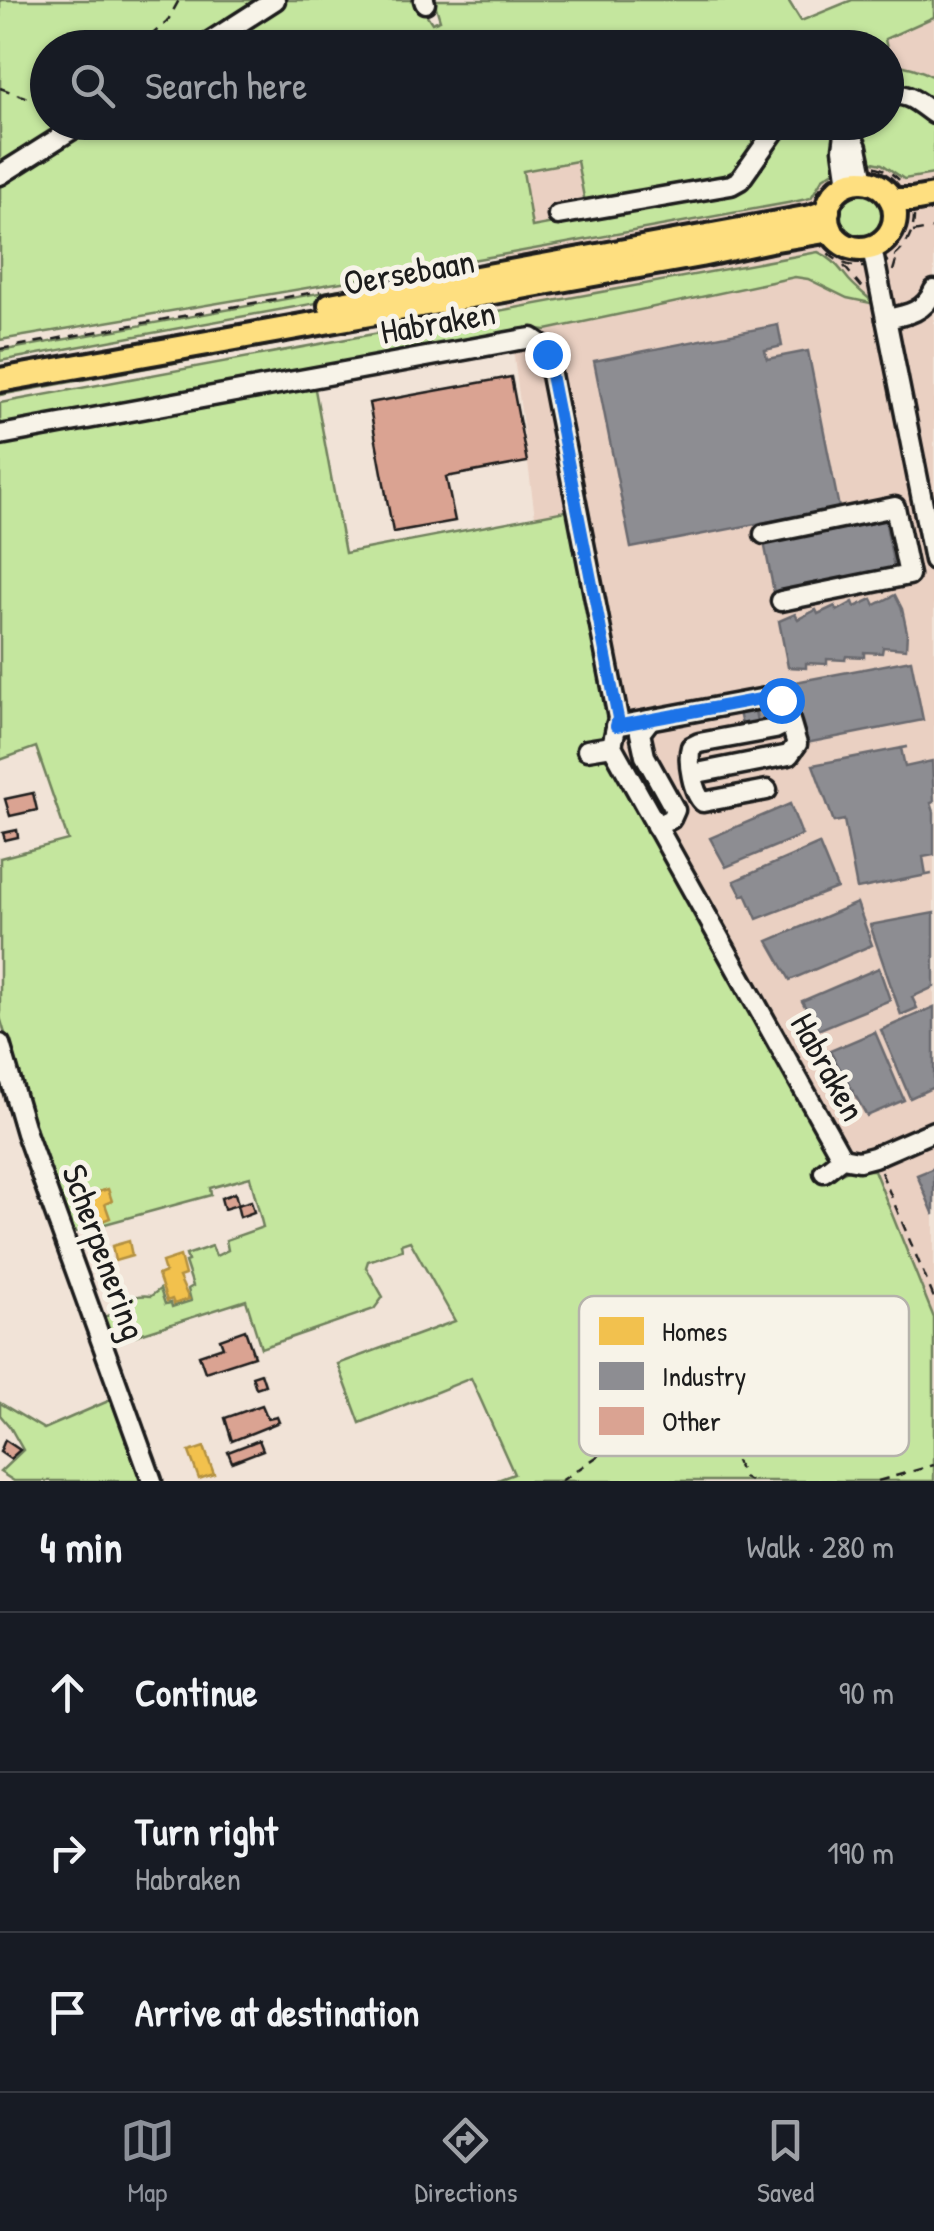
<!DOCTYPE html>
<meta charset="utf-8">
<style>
:root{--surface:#171b24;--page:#242831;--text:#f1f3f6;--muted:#9ea1a6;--line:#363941;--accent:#8c9099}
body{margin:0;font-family:"Patrick Hand",sans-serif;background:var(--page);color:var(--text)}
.stop{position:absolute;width:30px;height:30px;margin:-22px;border:8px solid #1a73e8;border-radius:50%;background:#fff}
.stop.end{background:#1a73e8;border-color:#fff;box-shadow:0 2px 10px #0008}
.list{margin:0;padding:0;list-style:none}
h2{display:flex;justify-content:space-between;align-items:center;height:130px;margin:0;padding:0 40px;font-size:42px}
h2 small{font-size:32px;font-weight:400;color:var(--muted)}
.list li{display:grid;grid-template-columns:65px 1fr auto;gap:30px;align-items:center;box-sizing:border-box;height:160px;padding:0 40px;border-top:2px solid var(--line)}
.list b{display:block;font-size:38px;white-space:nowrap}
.list p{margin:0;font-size:32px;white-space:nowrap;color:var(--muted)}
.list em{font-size:32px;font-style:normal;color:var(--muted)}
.icon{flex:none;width:55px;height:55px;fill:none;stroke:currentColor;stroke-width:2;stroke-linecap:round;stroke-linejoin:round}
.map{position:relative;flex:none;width:934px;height:1481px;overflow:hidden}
.search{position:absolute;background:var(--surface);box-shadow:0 2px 8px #0004;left:30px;right:30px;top:30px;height:110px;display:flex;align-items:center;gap:25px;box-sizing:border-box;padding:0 35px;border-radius:55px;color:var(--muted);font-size:38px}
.sheet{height:610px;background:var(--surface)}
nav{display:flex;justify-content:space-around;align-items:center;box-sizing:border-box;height:140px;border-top:2px solid var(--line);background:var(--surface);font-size:28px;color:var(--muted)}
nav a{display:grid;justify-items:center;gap:5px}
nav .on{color:var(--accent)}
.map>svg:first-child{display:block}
.built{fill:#ead0c2}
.green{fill:#c4e69e;stroke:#70815d;stroke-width:2.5}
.homes{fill:#f2c14e;stroke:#b2903f;stroke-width:2.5}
.industry{fill:#8d8d92;stroke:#6b6b6f;stroke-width:2.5}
.building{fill:#daa392;stroke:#1c1c1c;stroke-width:2.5}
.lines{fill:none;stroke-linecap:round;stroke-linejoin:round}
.minor-casing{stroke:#1c1c1c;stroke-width:25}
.major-casing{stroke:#1c1c1c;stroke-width:30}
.path{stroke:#1c1c1c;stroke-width:2.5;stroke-dasharray:10 8;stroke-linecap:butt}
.minor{stroke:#f7f3e8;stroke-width:18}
.major{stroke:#fedf80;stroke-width:22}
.route{stroke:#1a73e8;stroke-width:12}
.labels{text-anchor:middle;stroke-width:10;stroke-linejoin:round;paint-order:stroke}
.street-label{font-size:35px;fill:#1c1c1c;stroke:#f7f3e8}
.key{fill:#f7f3e8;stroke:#b5b2ab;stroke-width:2.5}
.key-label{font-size:28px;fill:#1c1c1c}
</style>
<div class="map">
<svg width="934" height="1481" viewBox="0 0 934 1481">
<rect width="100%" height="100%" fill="#f1e3d7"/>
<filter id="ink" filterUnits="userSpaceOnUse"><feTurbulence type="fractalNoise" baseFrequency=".01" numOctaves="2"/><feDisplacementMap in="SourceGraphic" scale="20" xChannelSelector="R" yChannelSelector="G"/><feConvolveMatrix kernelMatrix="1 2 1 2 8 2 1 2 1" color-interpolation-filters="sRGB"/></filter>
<g filter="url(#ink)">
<!-- built -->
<polygon class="built" points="934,0 934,1337 852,1369 570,781 483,123 886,122 886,48 757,47"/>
<!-- green -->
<g class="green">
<path d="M0,0H417L432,23L440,20L434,0H788L801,21L852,0H934V17L885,39L890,64C907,65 919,69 934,77V93L929,97C911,95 907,83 887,87L886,48H48V122L769,123L729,176L585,203L577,161L523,171L532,227L723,191L782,130L794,123H834L843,165L823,178L811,198L793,202L501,255L0,340Z"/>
<polygon points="895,102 906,104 934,123 934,174 904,179 882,164 864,160 856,123 886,122 887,104"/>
<circle cx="862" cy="215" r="23"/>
<polygon points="809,204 808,213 0,361 0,351"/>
<polygon points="811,234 817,245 0,395 0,385"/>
<path d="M818,252C833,258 839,268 849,280C857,289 867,296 875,304L847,298L808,279L795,277L546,330L536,329L0,427V403Z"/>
<path d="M314,384L345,553L571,510L611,728C603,739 594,741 581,744L585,759L600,756L612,763L830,1150L825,1180L848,1170H874L934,1318V1481H495L514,1474L471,1378L360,1423L338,1364L455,1321L410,1241L401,1244L402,1250L368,1261L366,1267L383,1297L374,1309L261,1348L246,1300L112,1343L102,1317L118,1313C128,1298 134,1294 151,1296L160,1289L165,1304L171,1303L172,1307L191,1301L188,1289L193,1286L185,1262L188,1261L186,1255L212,1246L216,1256L228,1250L226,1240L263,1227L250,1177L210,1188L211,1195L72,1233L27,1106L0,1017V858L68,840L36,747L0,760V441Z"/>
<polygon points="113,1399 145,1481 14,1481 0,1472 23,1450 10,1427 0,1415 0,1403 44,1429"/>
</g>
<!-- homes -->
<g class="homes">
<polygon points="108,1189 112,1201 105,1204 110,1218 92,1225 87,1217 86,1210 89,1209 84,1196"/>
<polygon points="129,1241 132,1256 115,1261 112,1246"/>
<polygon points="180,1256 185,1275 179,1277 189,1299 174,1304 172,1299 167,1301 158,1275 165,1272 162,1262"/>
<polygon points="204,1447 214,1474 199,1479 189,1452"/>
</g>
<!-- industry -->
<g class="industry">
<polygon points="778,325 782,346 765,350 767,359 808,351 839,508 631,548 594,361"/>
<polygon points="885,519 894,568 774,592 764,542"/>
<polygon points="895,595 902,609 907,632 906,649 883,647 882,653 864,652 864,657 846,656 845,660 827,659 827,664 806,663 806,668 788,667 779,621 795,614 798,619 816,610 818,614 835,606 837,611 853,602 855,607 872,599 875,605"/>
<polygon points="911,660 923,720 806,743 785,684"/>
<polygon points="754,705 757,722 742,725 738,708"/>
<polygon points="754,706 775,706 777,715 770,721 758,723"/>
<polygon points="907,747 901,748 905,767 932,761 934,802 931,803 934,812 934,855 923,857 926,875 932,874 857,889 844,820 834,822 813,765"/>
<polygon points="790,804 802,835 726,867 710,838"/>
<polygon points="819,844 837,888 757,919 746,894 742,896 734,881"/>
<polygon points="857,903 872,945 790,980 768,941"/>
<polygon points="934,913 934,987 912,997 917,1008 901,1015 870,925"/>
<polygon points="879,968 890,1000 818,1030 802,1001"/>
<polygon points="934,1007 934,1087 910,1098 881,1030"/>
<polygon points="875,1032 904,1100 867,1116 830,1051"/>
<polygon points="934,1168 934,1215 917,1175"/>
</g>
<!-- building -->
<g class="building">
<polygon points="511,377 527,462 446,477 455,521 393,532 369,403"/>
<polygon points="33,793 37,810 10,816 5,799"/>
<polygon points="17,830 18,837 5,840 3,833"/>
<polygon points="235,1193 238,1205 224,1209 221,1198"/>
<polygon points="251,1201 254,1212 240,1217 237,1205"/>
<polygon points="245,1330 254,1356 205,1372 199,1355 223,1347 220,1339"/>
<polygon points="261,1373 265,1385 256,1388 252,1376"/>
<polygon points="262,1405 268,1419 277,1417 279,1422 232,1441 225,1418"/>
<polygon points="5,1440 20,1450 10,1459 0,1452"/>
<polygon points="259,1440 263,1450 232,1462 228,1452"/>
</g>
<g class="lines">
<!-- minor casing -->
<g class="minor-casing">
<g id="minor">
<polyline points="424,0 425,3"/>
<polyline points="200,48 275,0"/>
<path d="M886,96C908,91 917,102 934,114"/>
<polyline points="846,122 857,147 864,181"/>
<polyline points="846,126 843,149 848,184"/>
<polyline points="0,175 84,122"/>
<polyline points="558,215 731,185 740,180 781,122"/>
<polyline points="872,248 934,560"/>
<path d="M886,319C907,315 925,312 934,290"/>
<polyline points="0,435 519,340 532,338 542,345 547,354 618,718 612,746 842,1158"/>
<polyline points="764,534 895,507 909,575 781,601"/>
<polyline points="650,720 640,733 645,756 675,810 671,819 656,826"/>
<path d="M616,726L771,697C789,703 791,727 797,744L789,755L692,774"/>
<polyline points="587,750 612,746"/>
<path d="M767,790L703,802C693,793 687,761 691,747L699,743L775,729L783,725L787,716"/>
<polyline points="0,1044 26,1133 152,1481"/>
<polyline points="824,1172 842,1158 859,1161 874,1157 934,1131"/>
</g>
</g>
<!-- major casing -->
<g class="major-casing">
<g id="major">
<circle cx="861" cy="215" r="34"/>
<polyline points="892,200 912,200 934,196"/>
<polyline points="330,305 811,217 828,211"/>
<polyline points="0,380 700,255 770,240 831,230"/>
</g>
</g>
<!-- path -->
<g class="path">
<polyline points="136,48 167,22 179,0"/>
<polyline points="0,88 25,97 48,102"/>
<circle cx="863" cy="216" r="51"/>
<polyline points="913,232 934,228"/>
<polyline points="844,266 864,290"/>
<polyline points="893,271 898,254"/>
<polyline points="0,349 320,291"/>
<polyline points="881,1172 934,1298"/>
<polyline points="561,1481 616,1444 686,1432 722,1442 733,1454 743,1477 750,1481"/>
<polyline points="878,1481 934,1465"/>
</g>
<!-- minor -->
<use href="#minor" class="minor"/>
<!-- major -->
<use href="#major" class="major"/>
</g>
</g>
<g class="lines" filter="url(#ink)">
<!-- route -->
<polyline class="route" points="547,354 618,718 616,726 771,697 781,700"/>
</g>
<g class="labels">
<!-- street labels -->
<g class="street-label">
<text transform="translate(409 272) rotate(-10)" y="12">Oersebaan</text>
<text transform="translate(438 322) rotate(-10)" y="12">Habraken</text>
<text transform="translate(828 1067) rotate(61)" y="12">Habraken</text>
<text transform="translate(104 1252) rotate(70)" y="12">Scherpenering</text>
</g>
</g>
<!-- legend -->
<rect x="579" y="1296" width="330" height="160" rx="15" class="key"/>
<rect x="599" y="1317" width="45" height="28" fill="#f2c14e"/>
<rect x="599" y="1362" width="45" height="28" fill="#8d8d92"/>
<rect x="599" y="1407" width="45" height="28" fill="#daa392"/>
<g class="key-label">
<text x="662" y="1341">Homes</text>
<text x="662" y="1386">Industry</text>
<text x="662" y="1431">Other</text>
</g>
</svg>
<div class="stop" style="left:781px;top:700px"></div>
<div class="stop end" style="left:547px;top:354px"></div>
<div class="search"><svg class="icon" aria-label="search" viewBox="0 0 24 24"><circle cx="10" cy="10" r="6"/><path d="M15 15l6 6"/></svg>Search here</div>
</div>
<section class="sheet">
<h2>4 min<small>Walk · 280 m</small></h2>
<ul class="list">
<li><svg class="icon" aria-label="ahead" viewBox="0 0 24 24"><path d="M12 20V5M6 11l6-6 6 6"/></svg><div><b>Continue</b></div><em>90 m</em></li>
<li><svg class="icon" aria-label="right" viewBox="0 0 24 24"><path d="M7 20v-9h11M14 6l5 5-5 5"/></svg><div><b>Turn right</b><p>Habraken</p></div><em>190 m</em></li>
<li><svg class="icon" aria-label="arrive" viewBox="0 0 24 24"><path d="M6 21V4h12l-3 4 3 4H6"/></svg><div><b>Arrive at destination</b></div></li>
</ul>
</section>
<nav>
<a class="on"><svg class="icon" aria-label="map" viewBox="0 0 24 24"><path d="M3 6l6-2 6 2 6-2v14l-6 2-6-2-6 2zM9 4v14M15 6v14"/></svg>Map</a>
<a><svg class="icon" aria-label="directions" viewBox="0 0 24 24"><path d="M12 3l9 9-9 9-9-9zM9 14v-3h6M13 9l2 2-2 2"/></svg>Directions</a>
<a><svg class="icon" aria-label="saved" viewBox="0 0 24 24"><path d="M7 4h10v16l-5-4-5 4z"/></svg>Saved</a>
</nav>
